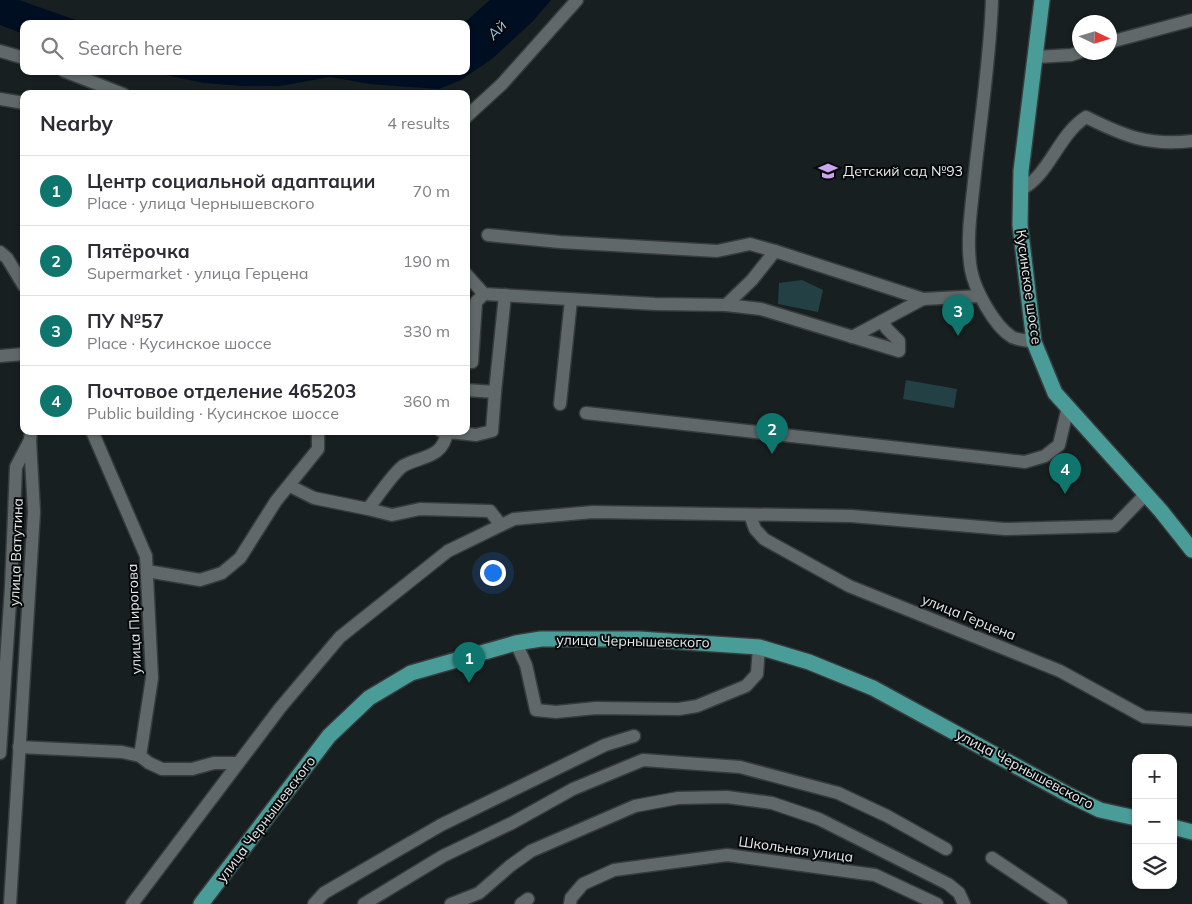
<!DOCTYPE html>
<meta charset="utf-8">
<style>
:root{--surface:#fff;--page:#f2f2f3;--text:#2b2b33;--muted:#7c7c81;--line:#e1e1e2;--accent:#0f766e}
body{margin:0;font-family:Mulish,sans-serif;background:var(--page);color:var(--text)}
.controls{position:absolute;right:15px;bottom:15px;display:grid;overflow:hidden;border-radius:10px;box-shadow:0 1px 4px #0004}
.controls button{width:45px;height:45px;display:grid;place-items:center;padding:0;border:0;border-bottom:1px solid var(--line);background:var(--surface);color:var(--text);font:25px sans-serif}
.compass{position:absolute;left:1072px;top:15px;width:45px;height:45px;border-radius:50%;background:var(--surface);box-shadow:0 1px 4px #0004;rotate:94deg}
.you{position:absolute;left:492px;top:572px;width:18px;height:18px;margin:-12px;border:4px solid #fff;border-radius:50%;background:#1a73e8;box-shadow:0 0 0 8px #1a73e833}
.badge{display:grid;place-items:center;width:32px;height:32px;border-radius:50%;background:var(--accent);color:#fff;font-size:16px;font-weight:700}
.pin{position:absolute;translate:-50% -41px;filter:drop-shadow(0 1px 2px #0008)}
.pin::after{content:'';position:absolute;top:26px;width:18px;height:15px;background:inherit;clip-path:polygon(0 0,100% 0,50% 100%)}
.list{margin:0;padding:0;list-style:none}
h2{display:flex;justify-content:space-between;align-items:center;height:65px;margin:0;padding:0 20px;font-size:21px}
h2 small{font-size:16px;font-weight:400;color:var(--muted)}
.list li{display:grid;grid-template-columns:32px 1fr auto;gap:15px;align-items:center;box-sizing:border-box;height:70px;padding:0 20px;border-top:1px solid var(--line)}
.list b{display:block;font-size:19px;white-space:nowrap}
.list p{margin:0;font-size:16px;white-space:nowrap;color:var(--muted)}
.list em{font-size:16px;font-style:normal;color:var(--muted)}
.icon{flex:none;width:28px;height:28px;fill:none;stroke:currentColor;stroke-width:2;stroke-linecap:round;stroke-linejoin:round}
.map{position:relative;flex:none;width:1192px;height:904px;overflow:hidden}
.search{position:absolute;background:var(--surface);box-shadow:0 1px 4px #0004;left:20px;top:20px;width:450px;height:55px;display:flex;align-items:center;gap:12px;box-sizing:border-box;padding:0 18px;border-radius:10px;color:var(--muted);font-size:19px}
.panel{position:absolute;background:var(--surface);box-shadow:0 1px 4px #0004;left:20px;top:90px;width:450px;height:345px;border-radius:10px}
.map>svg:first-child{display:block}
.green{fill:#234044}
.water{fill:#000e21}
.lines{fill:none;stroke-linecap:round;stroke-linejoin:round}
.minor-casing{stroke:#363b3c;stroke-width:15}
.major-casing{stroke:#363b3c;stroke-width:18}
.minor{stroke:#606869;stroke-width:12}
.major{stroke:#4a9c98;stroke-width:15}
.labels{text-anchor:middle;stroke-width:4;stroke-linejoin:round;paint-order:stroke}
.poi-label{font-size:14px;fill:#e7ebec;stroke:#060809;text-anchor:start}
.street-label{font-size:14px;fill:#e7ebec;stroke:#060809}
.water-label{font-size:15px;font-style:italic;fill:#97c5f0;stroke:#060809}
</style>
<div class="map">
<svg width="1192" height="904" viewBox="0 0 1192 904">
<rect width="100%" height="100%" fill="#181f20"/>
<!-- green -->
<g class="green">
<polygon points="802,280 823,290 818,312 778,304 779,283"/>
<polygon points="906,380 957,389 954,408 903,399"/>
</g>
<!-- water -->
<g class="water">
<polygon points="0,0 19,0 87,24 24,24 24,34 0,25"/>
<polygon points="490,0 551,0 533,21 493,58 461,80 439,89 369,84 330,77 280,86 242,86 204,83 147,71 466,71 466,24 463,24"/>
</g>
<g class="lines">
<!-- minor casing -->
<g class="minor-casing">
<g id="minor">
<path d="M992,0C990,61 980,122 974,182C971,210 966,242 971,270C975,290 994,326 1012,337C1017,340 1027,340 1034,342"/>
<polyline points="1110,42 1192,20"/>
<polyline points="0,51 24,58"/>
<polyline points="1036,57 1071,55 1080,52"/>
<polyline points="64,71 123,94"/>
<polyline points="0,99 24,103"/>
<polyline points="466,117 502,84 577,0"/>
<path d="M1020,190C1050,175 1057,136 1086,117C1124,136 1148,146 1192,141"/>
<polyline points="488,235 560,242 717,251 750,244 775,251"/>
<polyline points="0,252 7,258 24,286"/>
<polyline points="466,274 484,294 655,304 726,305 761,309 899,351 899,341 887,329 882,321"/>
<polyline points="726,305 752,280 775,251 923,299 980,296"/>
<polyline points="852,337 923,299"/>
<polyline points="0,356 24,354"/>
<polyline points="466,362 472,362 476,302 484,294"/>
<polyline points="466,390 495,392 505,295"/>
<polyline points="560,404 571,300"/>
<polyline points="586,413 1025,462 1045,456 1059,445 1068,407"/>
<polyline points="92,431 146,556 152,678 140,756"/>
<polyline points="441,431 476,435 492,431 495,392"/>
<path d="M290,486L314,498L368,509C375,500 394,472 403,466C420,456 443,459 447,432"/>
<polyline points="368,509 392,515 420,509 490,511 501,525"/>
<polyline points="750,515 755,529 764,539 849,586 1060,671 1144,717 1192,720"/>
<polyline points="147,571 200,580 222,573 240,558 276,501 318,449 318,431"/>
<polyline points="516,643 526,665 536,710 556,712 596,708 679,709 697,706 746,686 757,674 759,647"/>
<polyline points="19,747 122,752 140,756 149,763 162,769 192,769 214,763 238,763"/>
<polyline points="0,753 11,587 16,467 30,440 31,431"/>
<polyline points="992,858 1061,904"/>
<polyline points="10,904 34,512 30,440"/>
<polyline points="132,904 280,708 340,637 448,551 514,519 593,512 851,516 1005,529 1115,526 1146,494"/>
<polyline points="314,904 324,893 441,825 605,745 634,736"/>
<polyline points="364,904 443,856 512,823 573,789 643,760 740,767 838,793 887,816 946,849"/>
<polyline points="451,904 479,893 510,866 531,851 635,806 678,798 727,797 772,803 819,819 948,884 959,893 964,904"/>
<polyline points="521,904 528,899"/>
<polyline points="570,904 571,898 583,884 614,870 727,855 875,875 937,904"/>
</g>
</g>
<!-- major casing -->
<g class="major-casing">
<g id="major">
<polyline points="1042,0 1021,171 1020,225 1034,342 1055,393 1161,511 1192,550"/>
<polyline points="1173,827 1192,832"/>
<polyline points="201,904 329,736 369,698 411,673 516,643 541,639 639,639 759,647 809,662 873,688 1069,795 1100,810 1136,818"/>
</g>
</g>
<!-- minor -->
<use href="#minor" class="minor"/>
<!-- major -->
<use href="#major" class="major"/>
</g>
<!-- icons -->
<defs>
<g id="school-bare" transform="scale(1.5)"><path d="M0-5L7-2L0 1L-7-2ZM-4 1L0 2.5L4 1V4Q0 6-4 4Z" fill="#c9a5ee" stroke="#060809" stroke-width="2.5" paint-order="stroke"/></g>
</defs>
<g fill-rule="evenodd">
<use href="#school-bare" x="828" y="171"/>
</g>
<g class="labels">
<!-- poi labels -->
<g class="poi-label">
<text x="843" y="176">Детский сад №93</text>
</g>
<!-- street labels -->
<g class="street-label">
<text transform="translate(1029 287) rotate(82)" y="5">Кусинское шоссе</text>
<text transform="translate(16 552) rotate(-88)" y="5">улица Ватутина</text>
<text transform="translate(969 617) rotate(22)" y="5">улица Герцена</text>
<text transform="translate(134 619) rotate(-92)" y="5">улица Пирогова</text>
<text transform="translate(633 641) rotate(1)" y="5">улица Чернышевского</text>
<text transform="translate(1025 769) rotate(28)" y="5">улица Чернышевского</text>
<text transform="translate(266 819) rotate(-53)" y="5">улица Чернышевского</text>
<text transform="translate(796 849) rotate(8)" y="5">Школьная улица</text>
</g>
<!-- water labels -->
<g class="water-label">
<text transform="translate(497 30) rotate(-46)" y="5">Ай</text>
</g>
</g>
</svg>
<div class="controls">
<button>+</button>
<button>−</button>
<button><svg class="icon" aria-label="layers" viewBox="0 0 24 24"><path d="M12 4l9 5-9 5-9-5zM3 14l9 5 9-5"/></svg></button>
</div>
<svg class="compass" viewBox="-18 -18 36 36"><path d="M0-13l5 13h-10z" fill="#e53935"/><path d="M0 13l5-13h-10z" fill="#7c7c81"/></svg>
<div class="you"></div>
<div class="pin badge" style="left:469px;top:683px">1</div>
<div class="pin badge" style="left:772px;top:454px">2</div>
<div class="pin badge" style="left:958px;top:336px">3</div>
<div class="pin badge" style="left:1065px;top:494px">4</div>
<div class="search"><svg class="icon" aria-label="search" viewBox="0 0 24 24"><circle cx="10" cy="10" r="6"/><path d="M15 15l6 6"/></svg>Search here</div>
<section class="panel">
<h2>Nearby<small>4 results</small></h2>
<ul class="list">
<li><span class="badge">1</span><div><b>Центр социальной адаптации</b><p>Place · улица Чернышевского</p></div><em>70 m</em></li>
<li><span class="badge">2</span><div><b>Пятёрочка</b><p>Supermarket · улица Герцена</p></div><em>190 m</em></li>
<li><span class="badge">3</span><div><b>ПУ №57</b><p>Place · Кусинское шоссе</p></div><em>330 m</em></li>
<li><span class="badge">4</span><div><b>Почтовое отделение 465203</b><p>Public building · Кусинское шоссе</p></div><em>360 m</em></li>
</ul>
</section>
</div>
